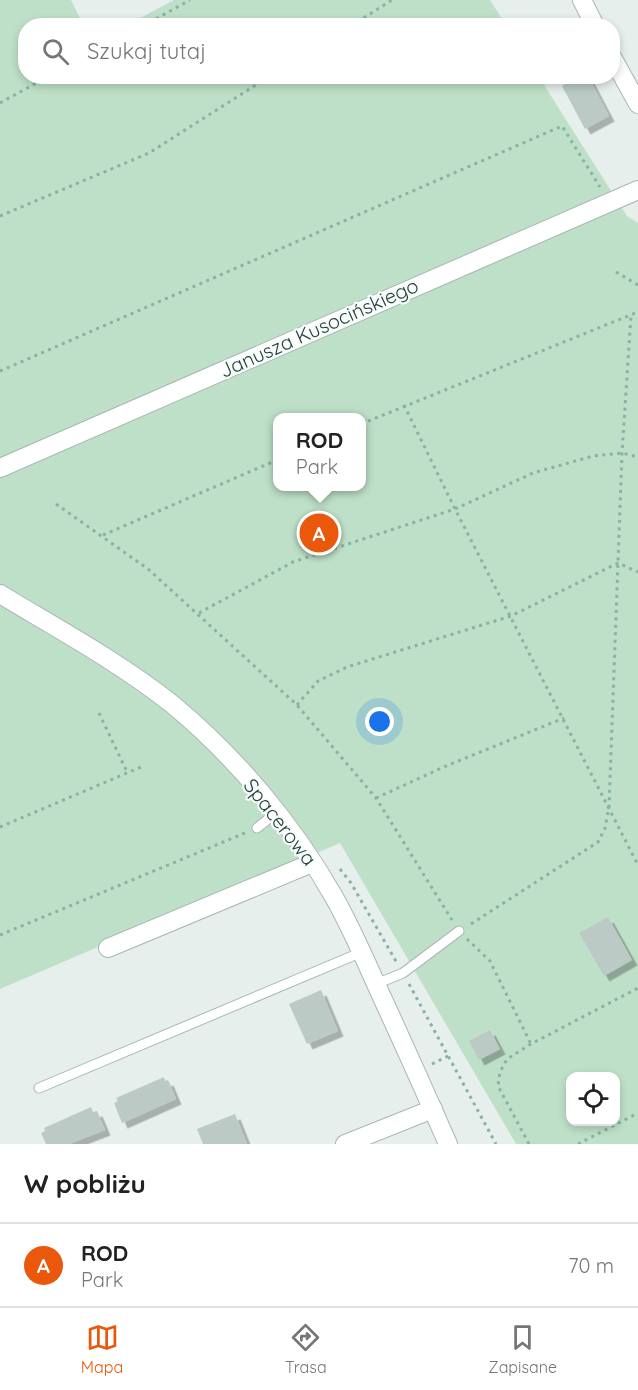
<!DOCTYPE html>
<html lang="pl">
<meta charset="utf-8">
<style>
:root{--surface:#fff;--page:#f2f2f2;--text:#222;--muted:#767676;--line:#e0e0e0;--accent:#ea580c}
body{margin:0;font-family:Quicksand,sans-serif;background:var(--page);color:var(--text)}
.controls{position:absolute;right:18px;bottom:18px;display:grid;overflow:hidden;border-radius:12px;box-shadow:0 3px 9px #0003}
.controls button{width:54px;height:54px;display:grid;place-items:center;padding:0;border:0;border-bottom:2px solid var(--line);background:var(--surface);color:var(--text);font:30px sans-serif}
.you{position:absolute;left:380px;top:722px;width:21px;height:21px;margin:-15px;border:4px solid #fff;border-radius:50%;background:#1a73e8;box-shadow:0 0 0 9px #1a73e833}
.badge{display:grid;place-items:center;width:39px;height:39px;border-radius:50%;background:var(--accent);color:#fff;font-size:20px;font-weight:700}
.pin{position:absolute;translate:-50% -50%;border:3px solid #fff;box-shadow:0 2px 6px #0006}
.popup{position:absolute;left:273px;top:413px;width:93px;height:78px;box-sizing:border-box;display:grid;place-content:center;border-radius:12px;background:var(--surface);filter:drop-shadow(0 2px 4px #0005);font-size:20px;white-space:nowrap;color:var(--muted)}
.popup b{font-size:22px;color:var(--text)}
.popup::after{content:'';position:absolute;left:50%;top:100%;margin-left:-12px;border:12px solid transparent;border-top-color:var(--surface)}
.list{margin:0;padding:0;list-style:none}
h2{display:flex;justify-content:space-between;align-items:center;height:78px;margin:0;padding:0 24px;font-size:26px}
h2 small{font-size:20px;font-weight:400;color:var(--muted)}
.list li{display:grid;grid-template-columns:39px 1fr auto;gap:18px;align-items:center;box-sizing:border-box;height:84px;padding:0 24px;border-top:2px solid var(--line)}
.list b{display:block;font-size:22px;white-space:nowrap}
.list p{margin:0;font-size:20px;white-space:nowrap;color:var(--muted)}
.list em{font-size:20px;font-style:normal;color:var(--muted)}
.icon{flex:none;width:33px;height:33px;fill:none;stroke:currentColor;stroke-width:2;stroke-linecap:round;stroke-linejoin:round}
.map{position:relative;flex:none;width:638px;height:1144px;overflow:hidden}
.search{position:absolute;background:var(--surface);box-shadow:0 3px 9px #0003;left:18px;right:18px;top:18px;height:66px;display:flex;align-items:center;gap:15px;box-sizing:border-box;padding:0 21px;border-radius:24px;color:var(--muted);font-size:22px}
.sheet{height:162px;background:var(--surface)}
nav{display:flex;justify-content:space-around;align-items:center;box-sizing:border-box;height:84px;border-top:2px solid var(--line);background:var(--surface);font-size:16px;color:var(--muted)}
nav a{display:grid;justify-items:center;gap:3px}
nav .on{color:var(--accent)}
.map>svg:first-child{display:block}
.green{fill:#bfe0c8;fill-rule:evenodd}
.building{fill:#bbcac4;filter:url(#shadow)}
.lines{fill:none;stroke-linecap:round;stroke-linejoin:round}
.lane-casing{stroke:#a8b8b2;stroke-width:11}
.street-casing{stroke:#a8b8b2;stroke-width:20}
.path{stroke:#86b3a5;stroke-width:3;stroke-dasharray:3 4.5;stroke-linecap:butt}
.lane{stroke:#fff;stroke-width:9}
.street{stroke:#fff;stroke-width:18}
.labels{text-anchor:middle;stroke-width:4.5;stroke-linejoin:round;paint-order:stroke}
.street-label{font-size:20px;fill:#24423a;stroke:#f7fbf9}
</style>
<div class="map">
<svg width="638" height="1144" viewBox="0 0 638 1144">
<defs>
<filter id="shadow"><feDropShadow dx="5.5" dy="5.5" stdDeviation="0" flood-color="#0004"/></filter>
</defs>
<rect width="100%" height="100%" fill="#e6efeb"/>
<!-- green -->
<g class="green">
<path d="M0,0H71L83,25L26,26V76L539,77L627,216L638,223V1144H516L340,843L0,989ZM277,418H361V486H277ZM570,1076H616V1122H570Z"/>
<polygon points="174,0 490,0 506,25 127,25"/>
</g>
<!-- building -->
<g class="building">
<polygon points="578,76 588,76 609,116 585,129 562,86"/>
<polygon points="608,917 632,960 604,976 579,933"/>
<polygon points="321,990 338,1031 307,1044 289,1004"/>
<polygon points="490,1030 500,1049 479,1060 469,1041"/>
<polygon points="164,1077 165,1081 168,1080 176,1099 122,1123 114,1103 118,1101 116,1098"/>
<polygon points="91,1107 93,1112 97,1111 105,1130 69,1144 46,1144 41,1133 45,1131 44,1128"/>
<polygon points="235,1114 247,1144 203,1144 197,1129"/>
</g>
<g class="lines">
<!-- lane casing -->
<g class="lane-casing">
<g id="lane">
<polyline points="257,828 277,812"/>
<polyline points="376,984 403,973 459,931"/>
<polyline points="39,1088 362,952"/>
</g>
</g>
<!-- street casing -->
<g class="street-casing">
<g id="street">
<polyline points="582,0 595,26"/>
<polyline points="612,57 638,104"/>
<polyline points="0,468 638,190"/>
<path d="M0,594C58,629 119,662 172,704C236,757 293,825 334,897C352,929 366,962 381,995C404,1045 426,1094 448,1144"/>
<polyline points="108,948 312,863"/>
<polyline points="345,1144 433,1109"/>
</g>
</g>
<!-- path -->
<g class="path">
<polyline points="143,26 190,0"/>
<polyline points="351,26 392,0"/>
<polyline points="0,103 49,76"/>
<polyline points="0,216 149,153 270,76"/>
<polyline points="616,272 638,285"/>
<polyline points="0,371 562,126 600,187"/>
<polyline points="404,405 455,509 638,865"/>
<polyline points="361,424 638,312"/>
<polyline points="56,504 148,569 297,705 376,798 452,920"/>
<polyline points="103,535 277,460"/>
<polyline points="199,613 293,562 455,509 533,473 593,456 622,453 638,457"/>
<polyline points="297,705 318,681 347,667 511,616 618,563 638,572"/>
<polyline points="99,713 128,774"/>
<polyline points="376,798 446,766 564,718"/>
<polyline points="0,827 141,767"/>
<polyline points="340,869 351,883 397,963"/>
<polyline points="471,924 598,842 605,828 609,807 622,453 631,315"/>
<polyline points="0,935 245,833"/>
<polyline points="467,939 490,961 531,1044"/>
<polyline points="409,984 496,1144"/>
<polyline points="432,1064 448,1056"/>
<polyline points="529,1144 498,1086 500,1072 507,1059 531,1044 638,988"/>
<polyline points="578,1144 638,1113"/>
</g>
<!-- lane -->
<use href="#lane" class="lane"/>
<!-- street -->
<use href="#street" class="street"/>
</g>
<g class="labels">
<!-- street labels -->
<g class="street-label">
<text transform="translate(319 328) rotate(-24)" y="7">Janusza Kusocińskiego</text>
<text transform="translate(280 822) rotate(52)" y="7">Spacerowa</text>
</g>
</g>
</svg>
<div class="controls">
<button><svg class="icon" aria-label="locate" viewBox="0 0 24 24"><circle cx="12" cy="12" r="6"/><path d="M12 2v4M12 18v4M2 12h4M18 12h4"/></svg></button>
</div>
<div class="you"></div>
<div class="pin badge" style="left:319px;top:533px">A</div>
<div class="popup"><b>ROD</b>Park</div>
<div class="search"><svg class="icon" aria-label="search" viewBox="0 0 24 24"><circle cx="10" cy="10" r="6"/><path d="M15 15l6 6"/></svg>Szukaj tutaj</div>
</div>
<section class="sheet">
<h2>W pobliżu<small></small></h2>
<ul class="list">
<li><span class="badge">A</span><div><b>ROD</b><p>Park</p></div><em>70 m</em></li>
</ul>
</section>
<nav>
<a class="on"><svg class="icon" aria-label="map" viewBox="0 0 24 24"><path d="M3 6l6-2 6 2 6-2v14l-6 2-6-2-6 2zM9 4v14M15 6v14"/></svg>Mapa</a>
<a><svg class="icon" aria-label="directions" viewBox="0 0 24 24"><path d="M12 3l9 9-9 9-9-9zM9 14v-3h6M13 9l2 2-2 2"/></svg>Trasa</a>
<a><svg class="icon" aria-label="saved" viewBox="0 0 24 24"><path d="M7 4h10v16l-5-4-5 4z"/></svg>Zapisane</a>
</nav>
